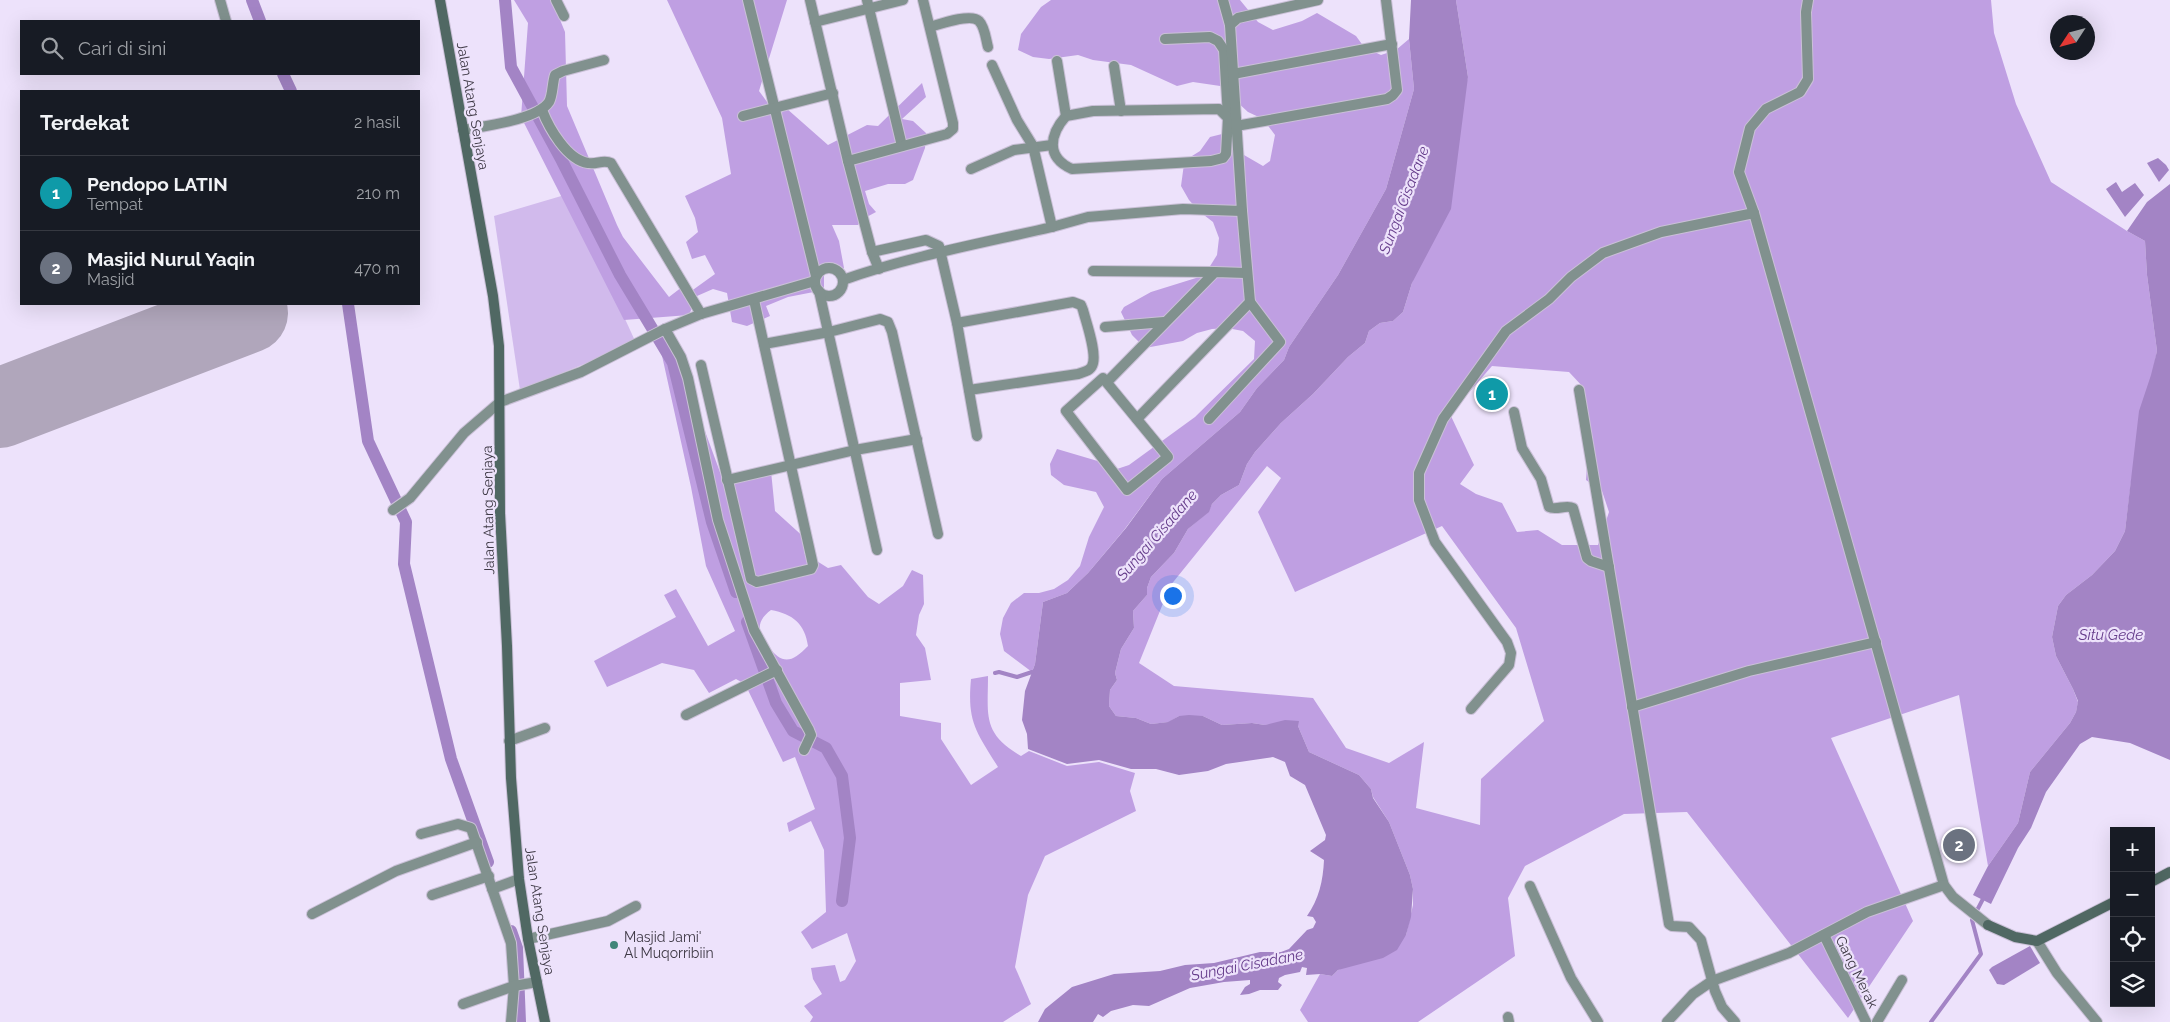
<!DOCTYPE html>
<html lang="id">
<meta charset="utf-8">
<style>
:root{--surface:#171b24;--page:#242831;--text:#f1f3f6;--muted:#9ea1a6;--line:#363941;--accent:#418579}
body{margin:0;font-family:Raleway,sans-serif;background:var(--page);color:var(--text)}
.controls{position:absolute;right:15px;bottom:15px;display:grid;overflow:hidden;border-radius:0px;box-shadow:0 5px 20px #0002}
.controls button{width:45px;height:45px;display:grid;place-items:center;padding:0;border:0;border-bottom:1px solid var(--line);background:var(--surface);color:var(--text);font:25px sans-serif}
.compass{position:absolute;left:2050px;top:15px;width:45px;height:45px;border-radius:50%;background:var(--surface);box-shadow:0 5px 20px #0002;rotate:234deg}
.you{position:absolute;left:1172px;top:595px;width:18px;height:18px;margin:-12px;border:4px solid #fff;border-radius:50%;background:#1a73e8;box-shadow:0 0 0 8px #1a73e833}
.badge{display:grid;place-items:center;width:32px;height:32px;border-radius:50%;background:var(--accent);color:#fff;font-size:16px;font-weight:700}
.pin{position:absolute;translate:-50% -50%;border:2px solid #fff;box-shadow:0 1px 5px #0006}
.list{margin:0;padding:0;list-style:none}
h2{display:flex;justify-content:space-between;align-items:center;height:65px;margin:0;padding:0 20px;font-size:21px}
h2 small{font-size:16px;font-weight:400;color:var(--muted)}
.list li{display:grid;grid-template-columns:32px 1fr auto;gap:15px;align-items:center;box-sizing:border-box;height:75px;padding:0 20px;border-top:1px solid var(--line)}
.list b{display:block;font-size:19px;white-space:nowrap}
.list p{margin:0;font-size:16px;white-space:nowrap;color:var(--muted)}
.list em{font-size:16px;font-style:normal;color:var(--muted)}
.icon{flex:none;width:28px;height:28px;fill:none;stroke:currentColor;stroke-width:2;stroke-linecap:round;stroke-linejoin:round}
.map{position:relative;flex:none;width:2170px;height:1022px;overflow:hidden}
.search{position:absolute;background:var(--surface);box-shadow:0 5px 20px #0002;left:20px;top:20px;width:400px;height:55px;display:flex;align-items:center;gap:12px;box-sizing:border-box;padding:0 18px;border-radius:0px;color:var(--muted);font-size:19px}
.panel{position:absolute;background:var(--surface);box-shadow:0 5px 20px #0002;left:20px;top:90px;width:400px;height:215px;border-radius:0px}
.map>svg:first-child{display:block}
.green{fill:#d1baec}
.forest{fill:#bf9fe2;fill-rule:evenodd}
.water{fill:#a384c5}
.lines{fill:none;stroke-linecap:round;stroke-linejoin:round}
.stream{stroke:#a384c5;stroke-width:4}
.canal{stroke:#a384c5;stroke-width:12}
.runway{stroke:#b0a6bb;stroke-width:80}
.street-casing{stroke:#cac0d7;stroke-width:12}
.secondary-casing{stroke:#cac0d7;stroke-width:12}
.street{stroke:#81918e;stroke-width:10}
.secondary{stroke:#506863;stroke-width:10}
.poi-dot{fill:#418579;stroke:#ede2fb;stroke-width:2}
.labels{text-anchor:middle;stroke-width:4.5;stroke-linejoin:round;paint-order:stroke}
.street-label{font-size:14px;fill:#3e3945;stroke:#ede2fb}
.poi-label{font-size:14px;fill:#3e3945;stroke:#ede2fb;text-anchor:start}
.water-label{font-size:15px;font-style:italic;fill:#653c8b;stroke:#ede2fb}
</style>
<div class="map">
<svg width="2170" height="1022" viewBox="0 0 2170 1022">
<rect width="100%" height="100%" fill="#ede2fb"/>
<!-- green -->
<polygon class="green" points="568,194 636,343 520,390 494,216"/>
<!-- forest -->
<g class="forest">
<polygon points="514,0 552,0 565,32 567,106 617,225 623,237 669,297 682,287 690,292 715,274 705,255 692,259 686,242 698,232 695,218 685,196 731,174 722,118 667,0 787,0 759,91 778,117 786,108 828,145 867,125 878,126 922,83 926,97 902,119 913,121 926,133 925,148 913,180 905,184 888,184 865,191 869,204 876,212 861,220 858,225 832,225 839,241 844,268 824,274 824,290 788,297 766,306 770,316 747,326 732,322 727,293 713,289 697,296 689,315 624,320 521,117 528,23"/>
<polygon points="1051,0 1240,0 1258,22 1273,30 1302,21 1317,13 1356,36 1364,47 1381,55 1396,50 1409,39 1414,89 1386,189 1338,275 1289,347 1284,360 1257,388 1240,412 1162,479 1124,530 1088,573 1067,593 1043,602 1035,664 1032,672 1004,651 1000,634 1003,618 1011,603 1024,593 1039,593 1054,589 1068,580 1080,566 1089,537 1104,507 1096,492 1064,485 1051,475 1050,464 1057,449 1101,462 1114,470 1129,465 1195,417 1254,359 1255,341 1243,331 1227,328 1212,329 1197,333 1183,341 1145,348 1132,335 1121,312 1124,307 1151,292 1196,278 1207,271 1217,255 1219,238 1213,222 1200,212 1189,200 1181,186 1184,164 1192,156 1200,151 1210,137 1226,133 1237,141 1244,155 1263,166 1270,161 1275,135 1263,119 1248,112 1236,101 1227,87 1193,82 1177,86 1131,65 1093,60 1078,55 1049,59 1033,57 1018,50 1021,34 1041,7"/>
<path d="M1456,0H1991L1994,33L2016,104L2051,182L2127,231L2145,241L2147,275L2157,351L2131,482L2125,531L2115,551L2092,575L2066,595L2058,606L2052,637L2056,656L2073,689L2078,702L2076,712L2070,723L2030,772L2018,823L1988,866L1959,695L1831,738L1913,921L1848,1018L1687,812L1624,814L1525,866L1508,898L1515,956L1418,1022H1308L1300,1010L1320,974L1332,976L1338,970L1406,935L1413,905V889L1410,875L1389,822L1373,797L1371,789L1359,775L1309,752L1298,726V722L1265,725L1252,723L1222,725L1203,716H1179L1169,722L1151,724L1136,718L1116,716L1109,706L1110,690L1117,680L1115,673L1121,649L1134,628L1133,611L1147,595V588L1151,577L1174,553L1188,529L1208,512L1212,504L1221,495L1239,485L1247,464L1255,452L1281,423L1313,394L1348,357L1365,343L1369,331L1380,323L1393,321L1403,312L1412,283L1468,77ZM1492,366L1569,372L1584,388L1590,424L1586,480L1602,491L1609,512L1598,545H1562L1538,530L1517,532L1502,503L1476,494L1460,484L1474,465L1450,414ZM1267,466L1281,478L1258,512L1295,592L1442,526L1516,628L1544,721L1481,779L1480,825L1416,808L1424,742L1389,763L1346,748L1313,698L1174,686L1139,663L1170,586Z"/>
<path d="M657,333L677,355L724,483L771,471L775,511L807,540L804,553L828,568L841,565L868,597L879,604L903,586L912,570L923,575L924,604L919,615L916,635L925,648L931,680L900,683V716L941,723V739L971,785L998,767C976,731 967,722 971,679L988,676C988,716 982,733 1021,756L1029,751L1067,766L1099,762L1135,773L1130,791L1136,811L1045,856L1028,895L1015,967L1031,1004L1003,1022H810L813,1017L804,1006L822,994L813,979L811,968L835,965L840,982L845,980L856,961L847,933L812,949L801,932L826,912L824,850L811,821L789,832L787,823L815,809L795,757L783,762L745,684L736,679L709,693L694,670L662,663L607,687L594,661L676,617L664,595L676,589L708,646L735,631L706,566L691,487ZM771,610C793,614 805,624 808,646C792,663 782,665 768,646C757,632 756,621 771,610Z"/>
</g>
<!-- water -->
<g class="water">
<path d="M1411,0H1456L1468,77L1451,209L1412,283L1403,312L1393,321L1380,323L1369,331L1365,343L1348,357L1313,394L1281,423L1255,452L1247,464L1239,485L1221,495L1212,504L1209,512L1188,529L1174,553L1151,577L1147,588V595L1133,611L1134,628L1121,649L1115,673L1117,680L1110,690L1109,706L1116,716L1136,718L1151,724L1168,722L1179,716L1189,715L1203,716L1222,725L1252,723L1265,725L1285,720L1299,721L1298,726L1309,752L1359,775L1371,789L1373,798L1389,822L1410,875L1413,889L1411,917L1406,935L1397,950L1383,958L1338,970L1332,976L1320,974L1306,975L1307,968L1302,967L1300,972L1285,975L1279,978L1278,982L1282,985L1278,990H1260L1249,994L1240,995L1245,987L1250,984V980L1224,982L1190,988L1149,1006L1133,1005L1111,1011L1103,1017L1098,1014L1093,1022H1038L1045,1009L1072,987L1114,974L1160,971L1185,965L1214,963L1260,952H1281L1289,949L1307,930L1313,928L1316,922L1313,917L1307,916C1319,899 1323,881 1324,860L1310,851L1325,840L1326,835L1305,785L1290,776L1285,762L1273,757L1226,764L1208,771L1179,775L1156,769H1131L1099,760L1067,764L1028,749L1027,734L1022,720L1025,691L1035,664L1043,602L1067,593L1088,573L1126,528L1162,479L1240,412L1257,388L1284,360L1289,347L1338,275L1386,189L1414,89L1409,39Z"/>
<polygon points="2158,158 2166,165 2169,170 2159,182 2147,163"/>
<polygon points="2116,182 2122,192 2135,183 2144,195 2125,217 2106,189"/>
<polygon points="2170,184 2170,760 2130,743 2092,737 2080,744 2046,792 2031,828 2018,848 1991,904 1973,895 1988,866 2018,823 2030,772 2070,723 2076,712 2078,701 2073,689 2056,656 2052,637 2058,606 2066,595 2092,575 2115,551 2125,531 2139,411 2151,375 2157,351 2147,275 2145,241 2127,231 2147,202"/>
<polygon points="2030,946 2040,963 2004,985 1997,984 1989,970 1992,967"/>
</g>
<g class="lines">
<!-- stream -->
<g class="stream">
<polyline points="995,673 999,672 1017,677 1032,672"/>
<polyline points="1931,1022 1981,954 1972,920 1985,895"/>
</g>
<!-- canal -->
<g class="canal">
<polyline points="252,0 260,21"/>
<polyline points="505,0 511,67 562,161 620,275 673,363 712,522 736,592"/>
<polyline points="283,74 291,91"/>
<polyline points="348,304 368,441 406,522 404,564 451,759 488,862"/>
<polyline points="747,622 776,703 793,731 826,748 842,776 850,838 842,901"/>
<polyline points="511,931 517,948 520,1022"/>
</g>
<!-- runway -->
<polyline class="runway" points="0,408 248,313"/>
<!-- street casing -->
<g class="street-casing">
<g id="street">
<polyline points="220,0 226,21"/>
<polyline points="556,0 564,16"/>
<polyline points="748,0 816,276"/>
<polyline points="810,0 848,161 872,252 879,269"/>
<polyline points="867,0 902,146"/>
<polyline points="1223,0 1230,25"/>
<polyline points="1808,0 1806,12 1808,79 1800,92 1766,109 1750,128 1739,172 1754,213 1944,885 1953,897 1988,925"/>
<polyline points="815,22 903,0"/>
<path d="M930,27C940,24 971,13 979,21C985,27 986,40 988,47"/>
<polyline points="1165,39 1210,37 1218,41 1224,50 1228,117"/>
<polyline points="1057,61 1066,116"/>
<polyline points="1114,66 1121,111"/>
<polyline points="1233,74 1392,44"/>
<path d="M1219,109L1228,118L1226,154L1223,158L1211,161L1072,169C1045,157 1050,134 1066,116L1093,111Z"/>
<path d="M542,110C549,128 567,160 588,163C596,165 603,159 611,163L701,314"/>
<polyline points="743,116 833,93"/>
<polyline points="1236,126 1387,99 1393,95 1397,90 1386,0"/>
<path d="M463,130C484,126 537,120 549,102C553,95 552,84 555,75L563,71L604,60"/>
<polyline points="848,161 947,134 953,129 953,123 923,0"/>
<polyline points="971,169 1014,150 1052,145"/>
<polyline points="1052,227 1088,217 1183,209 1242,211 1230,25 1238,18 1318,0"/>
<polyline points="872,252 926,240 939,246 957,323 977,436"/>
<circle cx="829" cy="282" r="14"/>
<polyline points="1093,271 1215,272"/>
<path d="M843,280C911,256 983,243 1052,227L1033,146L1017,120L992,65"/>
<polyline points="819,291 877,550"/>
<path d="M957,323L1073,302L1081,305L1083,310C1086,322 1098,355 1092,366C1090,371 1083,372 1078,374L969,390"/>
<polyline points="1105,327 1164,322"/>
<polyline points="665,329 681,357 688,378 718,520 754,630 809,730 811,735 804,750"/>
<polyline points="764,344 829,332 880,319 888,322 892,332 938,534"/>
<polyline points="701,365 751,579 757,582 811,569 813,565 754,300"/>
<polygon points="1103,378 1168,457 1127,490 1066,411"/>
<polyline points="1107,382 1215,272 1246,273"/>
<polyline points="1579,390 1669,924 1672,926 1689,927 1701,940 1715,991 1722,1007 1735,1022"/>
<path d="M1514,412L1522,448L1541,479L1549,507C1556,511 1566,504 1573,508L1587,558L1591,561L1609,567"/>
<polyline points="1137,419 1250,302 1242,211"/>
<polyline points="1209,419 1280,342 1250,302"/>
<polyline points="727,480 855,450 917,439"/>
<polyline points="393,510 410,498 464,433 500,402 581,372 665,329 701,314 815,281"/>
<polyline points="1632,707 1749,671 1876,642"/>
<polyline points="1471,709 1509,665 1511,653 1507,642 1435,542 1419,500 1419,473 1443,419 1506,331 1549,299 1571,277 1603,253 1661,232 1754,213"/>
<polyline points="686,715 777,670"/>
<polyline points="509,741 545,728"/>
<polyline points="421,834 458,824 471,828 511,943 514,986 511,1022"/>
<polyline points="1530,886 1571,978 1598,1022"/>
<polyline points="492,889 519,879"/>
<polyline points="432,895 489,876"/>
<polyline points="312,914 396,871 477,842"/>
<polyline points="1824,935 1866,1022"/>
<polyline points="528,939 608,921 636,906"/>
<polyline points="2037,941 2057,973 2097,1022"/>
<polyline points="463,1004 514,986 537,982"/>
<polyline points="1508,1017 1509,1022"/>
<polyline points="1667,1022 1693,994 1712,981 1789,953 1867,912 1944,885"/>
<polyline points="1877,1022 1902,980"/>
</g>
</g>
<!-- secondary casing -->
<g class="secondary-casing">
<g id="secondary">
<polyline points="440,0 493,296 499,346 500,513 507,646 511,778 519,879 528,939 545,1022"/>
<polyline points="2151,882 2170,872"/>
<polyline points="1988,925 2015,937 2037,941 2114,902"/>
</g>
</g>
<!-- street -->
<use href="#street" class="street"/>
<!-- secondary -->
<use href="#secondary" class="secondary"/>
</g>
<!-- markers -->
<circle class="poi-dot" cx="614" cy="945" r="5"/>
<g class="labels">
<!-- street labels -->
<g class="street-label">
<text transform="translate(473 106) rotate(80)" y="5">Jalan Atang Senjaya</text>
<text transform="translate(488 510) rotate(-91)" y="5">Jalan Atang Senjaya</text>
<text transform="translate(540 911) rotate(81)" y="5">Jalan Atang Senjaya</text>
<text transform="translate(1857 972) rotate(64)" y="5">Gang Merak</text>
</g>
<!-- poi labels -->
<g class="poi-label">
<text x="624" y="942">Masjid Jami'<tspan x="624" dy="16">Al Muqorribiin</tspan></text>
</g>
<!-- water labels -->
<g class="water-label">
<text transform="translate(1404 200) rotate(-69)" y="5">Sungai Cisadane</text>
<text transform="translate(1157 535) rotate(-49)" y="5">Sungai Cisadane</text>
<text x="2111" y="640">Situ Gede</text>
<text transform="translate(1247 965) rotate(-11)" y="5">Sungai Cisadane</text>
</g>
</g>
</svg>
<div class="controls">
<button>+</button>
<button>−</button>
<button><svg class="icon" aria-label="locate" viewBox="0 0 24 24"><circle cx="12" cy="12" r="6"/><path d="M12 2v4M12 18v4M2 12h4M18 12h4"/></svg></button>
<button><svg class="icon" aria-label="layers" viewBox="0 0 24 24"><path d="M12 4l9 5-9 5-9-5zM3 14l9 5 9-5"/></svg></button>
</div>
<svg class="compass" viewBox="-18 -18 36 36"><path d="M0-13l5 13h-10z" fill="#e53935"/><path d="M0 13l5-13h-10z" fill="#9ea1a6"/></svg>
<div class="you"></div>
<div class="pin badge" style="left:1492px;top:394px;background:#0f9aa8">1</div>
<div class="pin badge" style="left:1959px;top:845px;background:#6b7280">2</div>
<div class="search"><svg class="icon" aria-label="search" viewBox="0 0 24 24"><circle cx="10" cy="10" r="6"/><path d="M15 15l6 6"/></svg>Cari di sini</div>
<section class="panel">
<h2>Terdekat<small>2 hasil</small></h2>
<ul class="list">
<li><span class="badge" style="background:#0f9aa8">1</span><div><b>Pendopo LATIN</b><p>Tempat</p></div><em>210 m</em></li>
<li><span class="badge" style="background:#6b7280">2</span><div><b>Masjid Nurul Yaqin</b><p>Masjid</p></div><em>470 m</em></li>
</ul>
</section>
</div>
